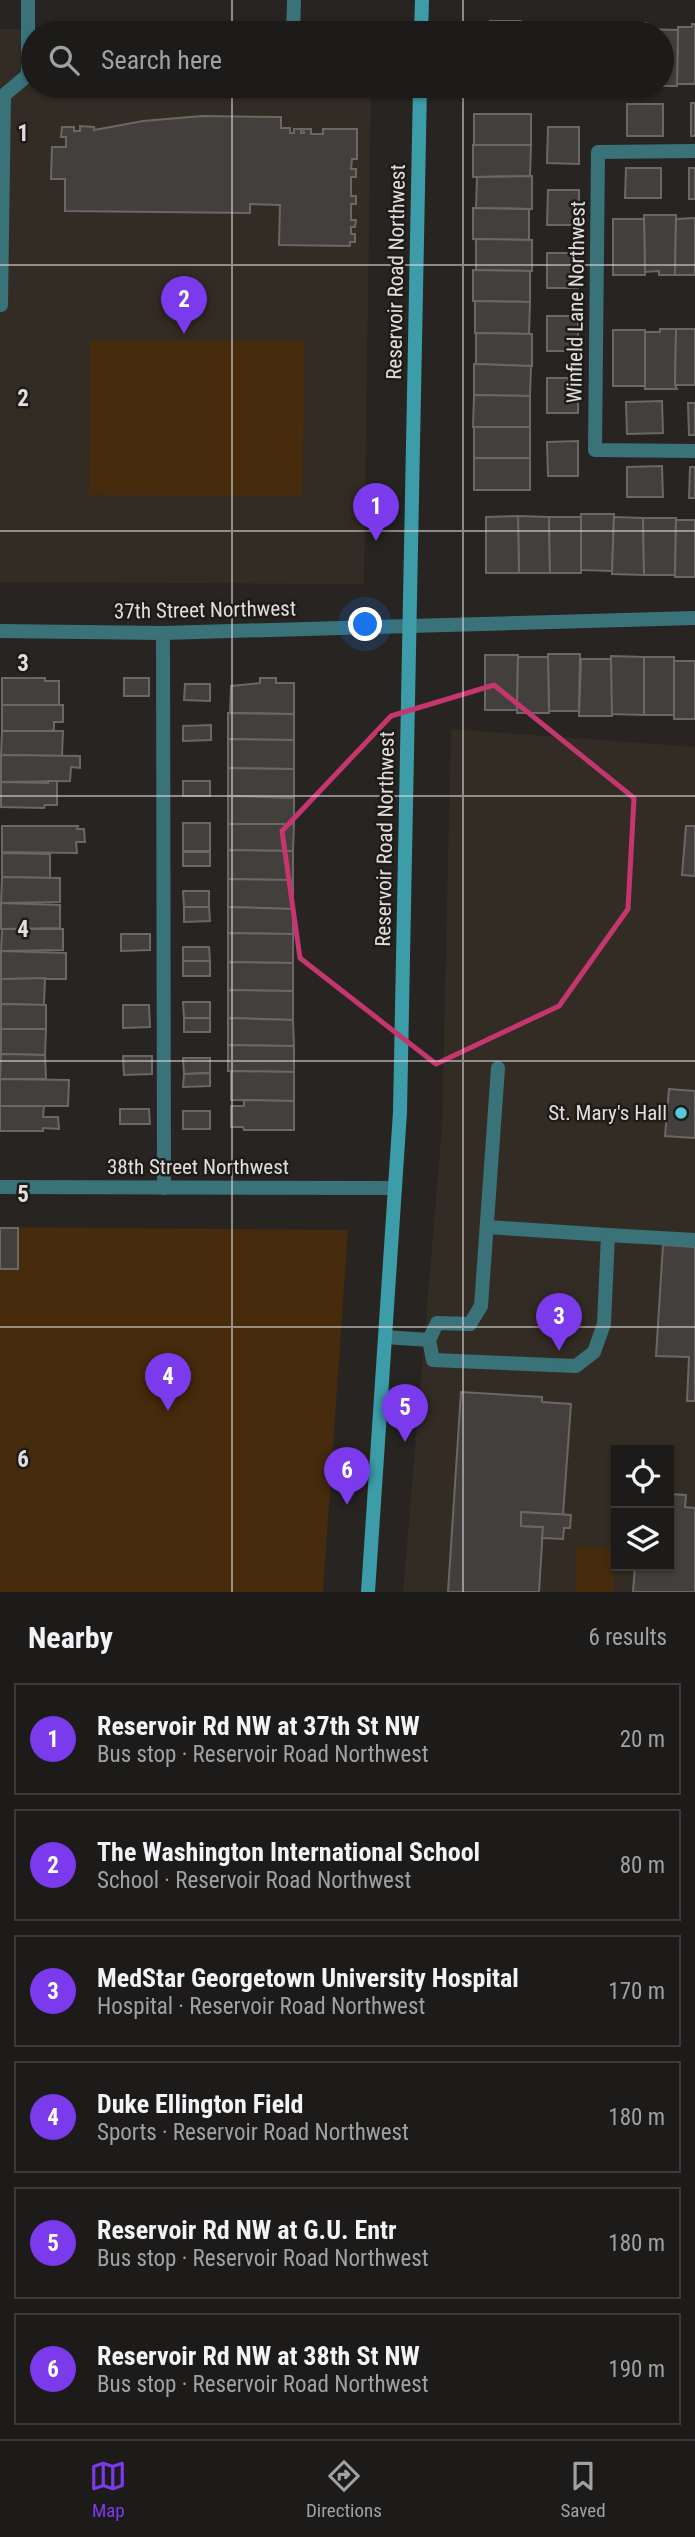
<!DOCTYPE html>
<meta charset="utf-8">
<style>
:root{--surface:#1d1b1a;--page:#2a2827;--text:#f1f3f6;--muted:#a0a1a2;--line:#3b3939;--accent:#7c3aed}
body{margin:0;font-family:"Roboto Condensed",sans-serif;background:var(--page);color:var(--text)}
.controls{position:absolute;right:21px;bottom:21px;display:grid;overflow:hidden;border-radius:0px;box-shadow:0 2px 5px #0004}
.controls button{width:63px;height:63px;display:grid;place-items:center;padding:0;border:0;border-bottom:2px solid var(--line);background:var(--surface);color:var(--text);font:35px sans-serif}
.you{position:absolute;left:366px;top:625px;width:24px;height:24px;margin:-18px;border:5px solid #fff;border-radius:50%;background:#1a73e8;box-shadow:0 0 0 10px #1a73e833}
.badge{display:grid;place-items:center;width:46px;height:46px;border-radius:50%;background:var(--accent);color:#fff;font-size:23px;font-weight:700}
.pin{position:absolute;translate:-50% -58px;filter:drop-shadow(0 2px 4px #0008)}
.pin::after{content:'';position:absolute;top:37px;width:24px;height:21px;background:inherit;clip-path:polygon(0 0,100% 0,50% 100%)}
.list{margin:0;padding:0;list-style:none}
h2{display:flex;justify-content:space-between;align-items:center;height:91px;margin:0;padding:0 28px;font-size:30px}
h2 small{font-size:23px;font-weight:400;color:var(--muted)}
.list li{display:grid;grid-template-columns:46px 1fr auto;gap:21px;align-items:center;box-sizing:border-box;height:112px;margin:0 14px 14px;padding:0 14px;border:2px solid var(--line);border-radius:0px}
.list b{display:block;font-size:26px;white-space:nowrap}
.list p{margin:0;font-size:23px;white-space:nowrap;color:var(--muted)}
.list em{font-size:23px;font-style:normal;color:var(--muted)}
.icon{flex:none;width:38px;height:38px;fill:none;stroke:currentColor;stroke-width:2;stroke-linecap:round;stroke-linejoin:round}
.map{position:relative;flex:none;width:695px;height:1592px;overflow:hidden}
.search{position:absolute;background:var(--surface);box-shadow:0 2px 5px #0004;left:21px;right:21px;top:21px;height:77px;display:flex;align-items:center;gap:18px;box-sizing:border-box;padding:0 24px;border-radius:38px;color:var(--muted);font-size:26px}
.sheet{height:847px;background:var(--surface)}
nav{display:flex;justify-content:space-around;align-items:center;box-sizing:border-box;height:98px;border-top:2px solid var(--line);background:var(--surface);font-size:19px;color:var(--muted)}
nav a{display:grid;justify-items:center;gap:4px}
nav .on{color:var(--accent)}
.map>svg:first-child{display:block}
.built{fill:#332c25;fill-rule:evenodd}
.green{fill:#462b0c}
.building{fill:#423f3c;stroke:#6a6764;stroke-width:2}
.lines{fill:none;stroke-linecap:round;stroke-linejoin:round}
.service{stroke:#3a7279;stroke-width:14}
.minor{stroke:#3a7279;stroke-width:14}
.tertiary{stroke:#3a7279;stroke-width:14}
.secondary{stroke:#3c9da9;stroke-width:14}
.marked{fill:none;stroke:#c6366e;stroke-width:5;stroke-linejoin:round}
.grid{fill:none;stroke:#e0dfdd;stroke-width:2;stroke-opacity:0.55}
.poi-dot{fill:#53cbda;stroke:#1e1b18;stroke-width:2.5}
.labels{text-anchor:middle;stroke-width:5;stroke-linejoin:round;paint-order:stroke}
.street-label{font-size:21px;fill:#e0dfdd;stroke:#1e1b18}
.poi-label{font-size:21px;fill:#e0dfdd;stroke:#1e1b18;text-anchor:end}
.grid-label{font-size:23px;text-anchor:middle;font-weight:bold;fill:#e0dfdd;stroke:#1e1b18;stroke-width:5;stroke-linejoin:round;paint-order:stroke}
</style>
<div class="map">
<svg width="695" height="1592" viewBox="0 0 695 1592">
<rect width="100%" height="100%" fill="#272422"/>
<!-- built -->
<g class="built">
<polygon points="0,29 372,30 372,33 33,33 33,86 371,86 364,584 0,582"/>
<path d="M451,729L695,747V1592H403L442,1127ZM616,1450H669V1566H616Z"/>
</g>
<!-- green -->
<g class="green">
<polygon points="90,340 305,340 302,496 89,495"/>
<polygon points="0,1227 348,1230 323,1592 0,1592"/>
<polygon points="577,1546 616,1549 613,1592 575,1592"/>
</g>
<!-- building -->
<g class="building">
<rect x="490" y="21" width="31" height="12"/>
<polygon points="629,23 646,23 646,33 616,33 616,27 629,27"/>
<polygon points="692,24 695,24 695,84 677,84 678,27 692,27"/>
<polygon points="521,26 552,29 552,33 521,33"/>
<polygon points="584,26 616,29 616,33 584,33"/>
<rect x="552" y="28" width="32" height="5"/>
<polygon points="646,29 678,30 677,86 645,86 662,86 662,33 646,33"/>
<rect x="691" y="103" width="4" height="33"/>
<rect x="627" y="104" width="36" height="32"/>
<rect x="474" y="114" width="57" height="31"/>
<polygon points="202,116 281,117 281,128 290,128 290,133 294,133 294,129 301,129 301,133 304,133 303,129 311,129 311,134 323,134 323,129 357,129 357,159 352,159 351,169 356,169 356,177 351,177 351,196 356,196 356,204 351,204 351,220 356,220 355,227 351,227 351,234 355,234 355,242 350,242 350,246 279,245 280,205 250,204 250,213 65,211 65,179 51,179 52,147 66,147 66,137 61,137 62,127 74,127 74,131 80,131 80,126 94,127 94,130 143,121"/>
<polygon points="548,127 579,127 579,164 547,163"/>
<polygon points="473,145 531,145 530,176 473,177"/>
<polygon points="626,168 661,168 661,198 625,198"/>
<rect x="689" y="168" width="6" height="31"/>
<polygon points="532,176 532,209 476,208 477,177"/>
<polygon points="548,190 579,190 579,225 547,225"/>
<polygon points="473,208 529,209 529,240 473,239"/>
<polygon points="644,215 676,215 675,275 659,275 659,271 645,272"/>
<polygon points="695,218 695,275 675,275 676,219"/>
<polygon points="613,219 644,219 645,275 613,275"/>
<polygon points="476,239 532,240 532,271 476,270"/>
<polygon points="547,253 579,253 578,288 547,288"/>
<polygon points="473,270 530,271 530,302 473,301"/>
<polygon points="475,301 530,302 529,334 475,333"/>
<rect x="547" y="316" width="31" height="35"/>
<polygon points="660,329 676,329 675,385 677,389 645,389 645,332 660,332"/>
<polygon points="676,329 695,329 695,385 675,385"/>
<rect x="613" y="330" width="32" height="56"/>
<polygon points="476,333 532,334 532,366 476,364"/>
<polygon points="474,364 531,366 530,396 474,395"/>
<rect x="547" y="378" width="31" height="35"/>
<polygon points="474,395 530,396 530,427 473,427"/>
<polygon points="662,401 663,433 627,434 626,402"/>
<polygon points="688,403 695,403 695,435 689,435"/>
<rect x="474" y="427" width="56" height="31"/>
<polygon points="578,441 578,476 548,476 547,442"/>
<rect x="474" y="458" width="56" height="32"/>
<polygon points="662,466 663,497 627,497 627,467"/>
<polygon points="690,467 695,467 695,498 689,498"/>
<polygon points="581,514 614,514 612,571 581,570"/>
<polygon points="518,516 549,517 550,573 519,573"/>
<polygon points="518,516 519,573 486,573 486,517"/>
<polygon points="549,517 581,517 581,573 550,573"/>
<polygon points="614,517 643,518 644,575 612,574"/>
<polygon points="643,518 676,518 675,575 644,575"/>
<polygon points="676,520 695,520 695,577 675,577"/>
<polygon points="548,654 580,654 579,711 549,711"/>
<polygon points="485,655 518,655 517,710 485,710"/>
<polygon points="611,656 644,657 644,715 611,714"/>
<polygon points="518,657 548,657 549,713 517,713"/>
<rect x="644" y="657" width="30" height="58"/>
<polygon points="581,659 611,659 612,716 579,716"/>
<rect x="674" y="661" width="21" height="58"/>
<polygon points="2,678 45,678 45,681 59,681 59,705 2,705"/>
<rect x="124" y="678" width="25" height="18"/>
<polygon points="260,678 276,678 276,683 294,683 294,714 230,713 231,686 260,683"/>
<polygon points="185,684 210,684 210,701 184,700"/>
<polygon points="2,705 63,705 63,722 54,722 54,730 50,731 2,731"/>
<polygon points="228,713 294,714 294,740 228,739"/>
<polygon points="211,725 211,740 183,741 183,726"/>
<polygon points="2,731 63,731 62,756 1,755"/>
<polygon points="228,739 294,740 294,769 228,768"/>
<polygon points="1,755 80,756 80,768 71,767 70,781 1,782"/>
<polygon points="228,768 294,769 294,798 228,796"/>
<polygon points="48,781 57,781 57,805 45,805 44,808 1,807 1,782 48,783"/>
<rect x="183" y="781" width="27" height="15"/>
<polygon points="228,796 294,798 294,824 228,824"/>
<rect x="183" y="823" width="27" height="28"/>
<polygon points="228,824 294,824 293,851 228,850"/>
<polygon points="2,826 78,826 77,829 84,829 85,842 76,842 77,853 2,852"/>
<polygon points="686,826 695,826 695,876 682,875"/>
<polygon points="228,850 293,851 293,880 228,879"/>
<rect x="183" y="852" width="27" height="14"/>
<polygon points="2,853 50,854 50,878 2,877"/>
<polygon points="2,877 60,878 60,902 1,903"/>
<polygon points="228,879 293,880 293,909 228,907"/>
<polygon points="183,891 209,891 209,907 184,907"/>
<polygon points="1,903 60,905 60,928 1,929"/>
<polygon points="184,907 209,907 210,921 184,922"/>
<polygon points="228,907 293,909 293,934 228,933"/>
<polygon points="2,929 63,929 63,950 1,951"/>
<polygon points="228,933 293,934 293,963 228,962"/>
<polygon points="121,934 150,934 150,950 121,951"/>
<polygon points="183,947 209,947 210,961 183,961"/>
<polygon points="1,951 66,953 66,979 1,979"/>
<rect x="183" y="961" width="27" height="15"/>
<polygon points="228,962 293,963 293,991 228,990"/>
<polygon points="45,978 44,1005 1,1004 1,979"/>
<polygon points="228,990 293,991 293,1020 228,1018"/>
<polygon points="183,1002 210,1002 210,1018 184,1018"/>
<polygon points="1,1004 46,1005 46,1029 1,1029"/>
<polygon points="123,1005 149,1005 150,1027 123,1028"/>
<rect x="184" y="1018" width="26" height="14"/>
<polygon points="228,1018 293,1020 294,1046 228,1045"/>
<polygon points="1,1029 46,1029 45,1055 1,1054"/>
<polygon points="228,1045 294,1046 294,1072 228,1071"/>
<polygon points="1,1054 45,1055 46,1079 0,1079"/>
<polygon points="123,1056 152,1056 152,1074 124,1075"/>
<polygon points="183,1058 210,1058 210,1073 184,1074"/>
<polygon points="231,1071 294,1072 294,1101 231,1100"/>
<polygon points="210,1073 210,1086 183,1087 184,1074"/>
<polygon points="0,1079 69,1080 68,1106 0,1106"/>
<polygon points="669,1089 695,1091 695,1138 665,1136"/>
<polygon points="244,1100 294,1101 294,1130 244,1130 243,1127 231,1127 231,1106 244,1106"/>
<polygon points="0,1106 44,1106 43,1117 58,1117 59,1129 43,1128 43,1131 0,1131"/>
<polygon points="120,1109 149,1109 150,1124 120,1124"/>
<rect x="183" y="1111" width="27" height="18"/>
<rect x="0" y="1228" width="18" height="41"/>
<polygon points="663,1245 695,1247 695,1401 687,1401 689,1357 656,1356"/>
<polygon points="461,1392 542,1397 542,1402 571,1404 563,1515 521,1512 521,1526 543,1527 539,1592 448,1592"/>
<polygon points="669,1494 686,1495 685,1507 695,1508 695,1592 633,1592 635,1566 669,1566"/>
<polygon points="521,1512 571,1515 570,1528 564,1528 563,1539 542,1538 543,1527 521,1526"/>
</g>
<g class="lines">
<!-- service -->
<g class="service">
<polyline points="28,0 28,75 33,76"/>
<polyline points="293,33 294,0"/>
<polyline points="695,151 598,152 595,450 695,451"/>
<polyline points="1,305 4,95 28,75"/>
<polyline points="163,633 164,1188"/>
<polyline points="487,1227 608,1235 604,1324 594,1352 576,1366 433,1360 429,1340 437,1323 470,1324 481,1306 498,1068"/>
<polyline points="608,1235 695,1240"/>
<polyline points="385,1337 429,1340"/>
</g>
<!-- minor -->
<g class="minor">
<polyline points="410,626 695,618"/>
<polyline points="0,1187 395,1188"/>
</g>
<!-- tertiary -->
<polyline class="tertiary" points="0,631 163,633 410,626"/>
<!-- secondary -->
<g class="secondary">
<polyline points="421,33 422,0"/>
<polyline points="368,1592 400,1112 420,86"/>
</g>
</g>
<!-- marked area -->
<path class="marked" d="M494,685L634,798L628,909L559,1006L436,1064L300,958L282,831L391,716Z"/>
<!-- grid -->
<path class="grid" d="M232,0V33M463,0V33M232,86V1592M463,86V1592M0,265H695M0,531H695M0,796H695M0,1061H695M0,1327H695"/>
<!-- markers -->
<circle class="poi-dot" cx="681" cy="1113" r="7"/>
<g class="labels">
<!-- street labels -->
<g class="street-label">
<text transform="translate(396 272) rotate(-89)" y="7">Reservoir Road Northwest</text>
<text transform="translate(576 302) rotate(-89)" y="7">Winfield Lane Northwest</text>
<text transform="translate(205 610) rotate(-1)" y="7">37th Street Northwest</text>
<text transform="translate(385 839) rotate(-89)" y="7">Reservoir Road Northwest</text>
<text x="198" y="1174">38th Street Northwest</text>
</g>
<!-- poi labels -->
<g class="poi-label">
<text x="667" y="1120">St. Mary's Hall</text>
</g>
</g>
<g class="grid-label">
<text x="23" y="141">1</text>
<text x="23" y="406">2</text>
<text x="23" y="671">3</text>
<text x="23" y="937">4</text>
<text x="23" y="1202">5</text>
<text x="23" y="1467">6</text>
</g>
</svg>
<div class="controls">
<button><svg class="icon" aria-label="locate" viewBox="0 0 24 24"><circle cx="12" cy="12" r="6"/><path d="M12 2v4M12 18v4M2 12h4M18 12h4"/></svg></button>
<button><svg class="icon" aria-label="layers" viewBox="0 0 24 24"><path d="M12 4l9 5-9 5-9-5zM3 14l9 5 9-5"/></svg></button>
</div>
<div class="you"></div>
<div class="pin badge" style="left:376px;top:541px">1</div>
<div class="pin badge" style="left:184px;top:334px">2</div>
<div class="pin badge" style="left:559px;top:1351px">3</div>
<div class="pin badge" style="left:168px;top:1411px">4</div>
<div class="pin badge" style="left:405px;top:1442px">5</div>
<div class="pin badge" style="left:347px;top:1505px">6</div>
<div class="search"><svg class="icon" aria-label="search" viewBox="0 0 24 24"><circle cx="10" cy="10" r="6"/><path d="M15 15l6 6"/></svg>Search here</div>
</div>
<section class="sheet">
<h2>Nearby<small>6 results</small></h2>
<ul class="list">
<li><span class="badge">1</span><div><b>Reservoir Rd NW at 37th St NW</b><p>Bus stop · Reservoir Road Northwest</p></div><em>20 m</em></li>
<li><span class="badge">2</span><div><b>The Washington International School</b><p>School · Reservoir Road Northwest</p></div><em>80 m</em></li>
<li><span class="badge">3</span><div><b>MedStar Georgetown University Hospital</b><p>Hospital · Reservoir Road Northwest</p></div><em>170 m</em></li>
<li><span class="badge">4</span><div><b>Duke Ellington Field</b><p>Sports · Reservoir Road Northwest</p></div><em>180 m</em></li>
<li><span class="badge">5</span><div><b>Reservoir Rd NW at G.U. Entr</b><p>Bus stop · Reservoir Road Northwest</p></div><em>180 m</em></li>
<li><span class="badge">6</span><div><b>Reservoir Rd NW at 38th St NW</b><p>Bus stop · Reservoir Road Northwest</p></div><em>190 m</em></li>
</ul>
</section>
<nav>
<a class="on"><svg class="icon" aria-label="map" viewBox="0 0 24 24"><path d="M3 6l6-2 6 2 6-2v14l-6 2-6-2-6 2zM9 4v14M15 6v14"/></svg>Map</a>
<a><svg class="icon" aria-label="directions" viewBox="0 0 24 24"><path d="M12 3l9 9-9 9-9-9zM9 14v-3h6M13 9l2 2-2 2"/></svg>Directions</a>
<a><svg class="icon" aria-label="saved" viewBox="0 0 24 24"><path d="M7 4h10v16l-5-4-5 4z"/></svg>Saved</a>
</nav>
